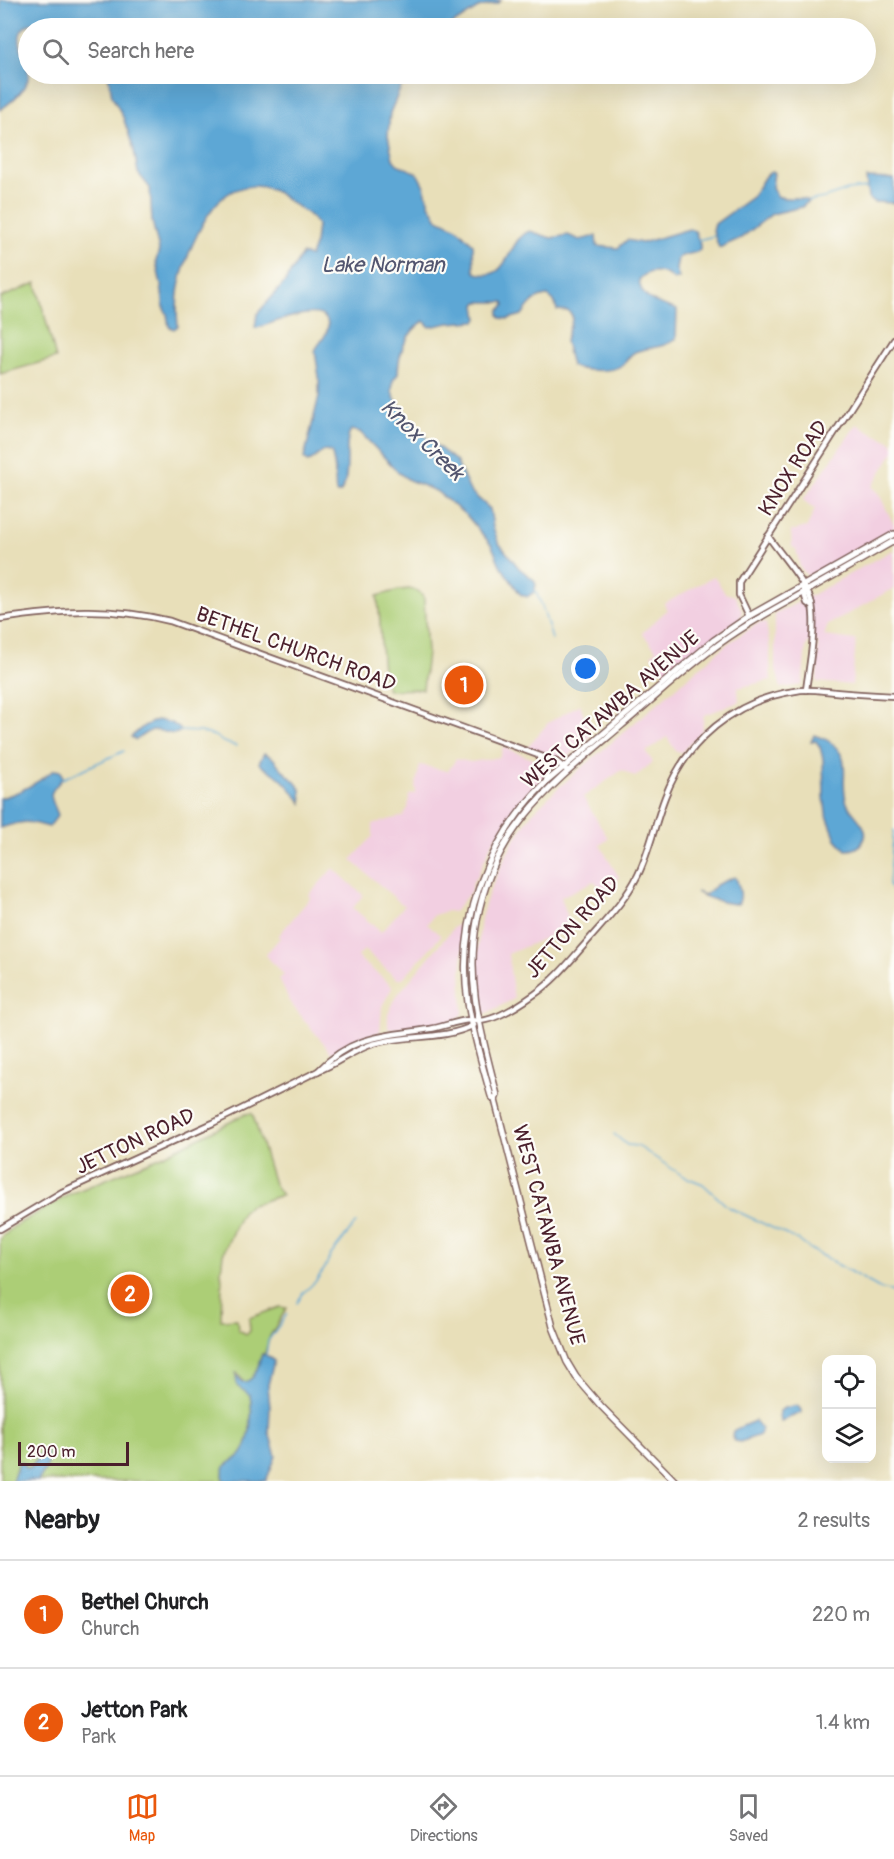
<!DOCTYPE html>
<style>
:root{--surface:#fff;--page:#f6f6f6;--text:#202124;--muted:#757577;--line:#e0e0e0;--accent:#ea580c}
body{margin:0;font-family:Pangolin,sans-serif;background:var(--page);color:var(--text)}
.controls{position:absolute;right:18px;bottom:18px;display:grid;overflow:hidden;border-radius:12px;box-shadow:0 6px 24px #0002}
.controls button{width:54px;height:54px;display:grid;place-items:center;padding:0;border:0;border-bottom:2px solid var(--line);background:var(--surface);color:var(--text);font:30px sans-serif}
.scale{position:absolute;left:18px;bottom:15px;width:111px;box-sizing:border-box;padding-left:6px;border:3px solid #4a1f2b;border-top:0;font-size:16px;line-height:21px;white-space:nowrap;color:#4a1f2b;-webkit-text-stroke:4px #fdfcf7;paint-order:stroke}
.you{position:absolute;left:586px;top:669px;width:21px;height:21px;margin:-15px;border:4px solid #fff;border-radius:50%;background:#1a73e8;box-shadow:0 0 0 9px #1a73e833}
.badge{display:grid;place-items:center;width:39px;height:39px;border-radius:50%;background:var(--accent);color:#fff;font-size:20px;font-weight:700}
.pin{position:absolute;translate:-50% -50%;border:3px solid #fff;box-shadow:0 2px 6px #0006}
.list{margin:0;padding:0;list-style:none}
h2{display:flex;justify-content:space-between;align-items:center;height:78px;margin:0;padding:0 24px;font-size:26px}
h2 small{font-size:20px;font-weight:400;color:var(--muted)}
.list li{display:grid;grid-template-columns:39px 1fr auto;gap:18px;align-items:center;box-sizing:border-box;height:108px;padding:0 24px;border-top:2px solid var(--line)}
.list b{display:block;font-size:22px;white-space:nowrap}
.list p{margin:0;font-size:20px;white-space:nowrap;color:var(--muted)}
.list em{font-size:20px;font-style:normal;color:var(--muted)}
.icon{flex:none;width:33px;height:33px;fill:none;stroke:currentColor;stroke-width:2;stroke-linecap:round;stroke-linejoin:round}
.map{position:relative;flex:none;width:894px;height:1481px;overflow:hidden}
.search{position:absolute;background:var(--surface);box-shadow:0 6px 24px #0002;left:18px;right:18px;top:18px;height:66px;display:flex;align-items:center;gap:15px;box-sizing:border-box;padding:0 21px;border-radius:33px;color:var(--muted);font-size:22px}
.sheet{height:294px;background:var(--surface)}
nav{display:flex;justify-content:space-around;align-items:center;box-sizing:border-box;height:84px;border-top:2px solid var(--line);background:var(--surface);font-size:16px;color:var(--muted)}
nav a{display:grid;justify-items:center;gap:3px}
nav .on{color:var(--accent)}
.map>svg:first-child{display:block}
.built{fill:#f2cfe1}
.green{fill:#acce76;stroke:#7b7650;stroke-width:1.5}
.water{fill:#5da7d5;stroke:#546380;stroke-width:1.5}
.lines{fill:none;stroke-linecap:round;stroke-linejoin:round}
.stream{stroke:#5da7d5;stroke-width:1.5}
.tertiary-casing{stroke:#81625d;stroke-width:8}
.secondary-casing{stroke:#81625d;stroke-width:8}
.tertiary{stroke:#fff;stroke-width:4.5}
.secondary{stroke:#fff;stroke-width:5}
.labels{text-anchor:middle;stroke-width:4.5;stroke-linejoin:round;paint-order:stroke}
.street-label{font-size:21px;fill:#4a1f2b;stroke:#fdfcf7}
.water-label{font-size:22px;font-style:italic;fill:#52556f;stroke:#fdfcf7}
</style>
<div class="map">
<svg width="894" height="1481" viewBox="0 0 894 1481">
<rect width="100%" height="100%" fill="#fdfcf7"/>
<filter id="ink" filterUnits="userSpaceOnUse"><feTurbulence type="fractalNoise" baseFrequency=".0167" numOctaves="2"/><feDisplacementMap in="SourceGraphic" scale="12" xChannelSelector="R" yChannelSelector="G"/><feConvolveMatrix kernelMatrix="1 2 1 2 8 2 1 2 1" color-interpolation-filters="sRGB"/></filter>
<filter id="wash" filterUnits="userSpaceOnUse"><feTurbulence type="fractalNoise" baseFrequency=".008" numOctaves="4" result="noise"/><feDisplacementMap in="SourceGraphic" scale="24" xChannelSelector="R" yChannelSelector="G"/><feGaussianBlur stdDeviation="1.35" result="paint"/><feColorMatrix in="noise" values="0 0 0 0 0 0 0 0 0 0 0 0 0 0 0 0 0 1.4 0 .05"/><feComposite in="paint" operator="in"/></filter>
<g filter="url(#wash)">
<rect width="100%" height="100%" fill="#e8dfb9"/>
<!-- built -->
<g class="built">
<polygon points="857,424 869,432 892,442 894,447 894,451 872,487 879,494 894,525 893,531 808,577 800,567 796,549 792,547 791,531 807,527 815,509 803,500"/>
<polygon points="893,550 894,588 828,625 824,636 856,640 852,685 817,682 818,642 810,641 806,646 802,685 781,688 775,666 775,614 801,601"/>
<polygon points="714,576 725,593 735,596 742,610 740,619 693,653 668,674 666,673 651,655 656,650 642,633 667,610 664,604"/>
<polygon points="760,622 766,623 769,641 771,680 738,688 739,702 704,715 702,731 682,752 676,752 667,737 646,752 653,762 635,777 622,770 583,797 608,838 607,840 600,845 619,877 606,893 594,881 561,897 571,927 508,954 514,999 485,1014 481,1012 477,987 477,956 481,918 488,895 501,866 513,842 532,813 558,788 727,644"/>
<polygon points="580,704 591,736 567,758 556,759 526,749 548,723"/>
<polygon points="503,747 540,762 545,771 544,778 514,813 491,845 477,877 473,881 471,891 454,912 447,911 434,915 427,924 441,936 403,978 397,979 364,950 357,957 391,985 392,988 382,1006 380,1032 351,1044 335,1053 331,1052 291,1004 279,979 284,975 265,955 280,938 278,936 311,897 309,895 333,868 363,895 353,908 381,932 404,906 351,860 373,836 373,824 403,816 408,808 409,795 416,793 415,787 420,765 448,771 456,759 471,762 500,757"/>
<polygon points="462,924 465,928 461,971 463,1014 455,1021 435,1025 390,1030 388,1027 388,1015 395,998 455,926"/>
</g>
<!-- green -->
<g class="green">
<polygon points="36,283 56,358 0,374 0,298"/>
<path d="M409,589C418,590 420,591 424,599L427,653L423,689L388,690C378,663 383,626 377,596L399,590Z"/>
<path d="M251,1113L253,1115L274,1184L282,1195L249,1206L243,1211L236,1224L223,1254L221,1271L222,1281L221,1320L237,1319L238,1330L247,1334L250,1331L249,1318L280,1307L287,1308L270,1336L265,1353L262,1354C258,1365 257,1379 244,1382L237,1373L236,1374C236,1387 242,1387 250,1395C253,1411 251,1437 243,1452C237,1463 219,1461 224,1481H38L44,1472L46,1451L42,1452L31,1467L25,1468L23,1463L17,1465L12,1481H0V1239L13,1227L68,1195L162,1156L246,1114Z"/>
</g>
<!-- water -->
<g class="water">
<path d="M0,0H501L498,3L478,8L447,28H70C61,23 49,19 39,21C0,29 33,61 28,79C25,91 10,103 0,110Z"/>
<path d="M108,74H411L401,87L390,113L388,136L393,159L397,164L417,173L424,186L429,204L438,219L457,228L473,244L474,270L476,273C511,283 506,239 530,231L551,238L568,235L580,240L596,236L597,246L618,248L627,240L642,243L689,229L695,231L700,244V250C694,255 685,253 678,258L676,269L679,278L674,280C664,270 648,268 639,280C641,303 662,303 677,310L676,339C664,348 649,347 635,352C629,355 627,361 622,365C612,373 581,371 571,366L565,341L572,320V315L568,311L557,310L554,301L548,296C534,297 529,305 522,315L508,319L501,318L499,315V311L505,305L504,302H478L476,305L478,319L476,321L449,323L430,327L424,321C406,332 398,354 398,374L393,380L392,392L395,399L412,423L428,439L456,461L470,491L490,509L493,527L498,542L519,568L534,580L536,585L534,592L527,597L520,594L500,565L492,546L468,517L436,491L409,480L399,473L360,432L351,430C342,443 353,475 340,493H336C334,479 337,466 331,452L323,451L311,461L307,462L304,458L319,396V377L315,351C318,343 328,336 328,326C328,299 270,324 257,328H255L257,314L285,282L302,254L310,256L315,243L317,225C312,214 296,207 286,199C265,181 239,182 219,201C204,216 189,250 183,271C177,289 176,307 178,326L174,329L169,327L167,314L164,309L161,285L156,261L159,250L152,221L150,188L138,173L134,150L123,117L112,96Z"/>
<path d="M771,172L774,173L772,188L777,196C787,201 799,195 808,201L802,207L772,214L741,238L719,248L713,231L715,224L752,197L765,176Z"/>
<polygon points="866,178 894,179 894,203 874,202 868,198"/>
<path d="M157,720C165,721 177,723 181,731C172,738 163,729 153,730C146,732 141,736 136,740L131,737L144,726Z"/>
<path d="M814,735C818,737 824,738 827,740C856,759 838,777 847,803C852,816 874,828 862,843C858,849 852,850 846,850L836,839L826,813L824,797L823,759L820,747L816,741L811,742Z"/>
<path d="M264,753L273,758L280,767L296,783L301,790L302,803C294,793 286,782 275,774C269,769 263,769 259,763Z"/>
<path d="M54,770L61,771L63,778C46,796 50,794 58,815L49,827C25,820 23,821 0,828V798C18,794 39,782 54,770Z"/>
<path d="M734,877L736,878C739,887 743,896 738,904C727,904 705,898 696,892L705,895L716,885Z"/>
<path d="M262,1354L270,1357L274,1361L268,1385L270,1408L269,1432L276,1456L266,1481H224C219,1460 235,1465 243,1452C251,1438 253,1411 250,1395L237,1386L236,1374L242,1382C256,1382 258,1365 262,1354Z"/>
<polygon points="797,1405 801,1410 801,1413 781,1421 779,1416 780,1411 784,1408"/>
<path d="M755,1421L761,1428L760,1435L740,1442L735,1441L732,1436L733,1431C735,1429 752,1422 755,1421Z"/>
<path d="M46,1451C51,1461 44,1472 38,1481H12L19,1462H22L25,1468H31L42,1452Z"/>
</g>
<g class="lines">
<!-- stream -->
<g class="stream">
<polyline points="808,201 824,198 848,190 867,188"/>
<polyline points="698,240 714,236"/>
<polyline points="535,590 542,606 552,639"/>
<polyline points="180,731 201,732 215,736 223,742 236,746"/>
<polyline points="62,779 124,751"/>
<polyline points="894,830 889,885 894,895"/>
<polyline points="614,1134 627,1145 638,1146 683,1176 703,1184 728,1207 798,1240 810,1249 881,1289 894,1292"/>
<polyline points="297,1303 304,1292 315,1282 325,1268 330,1256 356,1223"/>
<polyline points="266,1355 268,1341 287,1314"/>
</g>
</g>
</g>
<g filter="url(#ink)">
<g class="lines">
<!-- tertiary casing -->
<g class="tertiary-casing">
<g id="tertiary">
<path d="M768,536C781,555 798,573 808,593C820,615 809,665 806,690"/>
<polyline points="803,590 807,603 811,606"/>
<polyline points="749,616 739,595 739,582 894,340"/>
<path d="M0,619C61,610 109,606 170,621L557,762L568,771"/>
<polyline points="539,757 548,771 546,782"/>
<path d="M318,1071C352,1035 385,1036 430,1029C443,1027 456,1021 469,1020C472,1020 475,1021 478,1021C496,1021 521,1004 535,994C555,980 570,961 586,943C605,921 625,901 638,875C650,850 655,823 665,797C686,741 735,700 795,691C808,688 822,691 835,692C855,694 874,695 894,696"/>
<path d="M0,1229L62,1192L213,1123L318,1071C337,1064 353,1050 373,1044C405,1034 443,1041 474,1025"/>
</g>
</g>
<!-- secondary casing -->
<g class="secondary-casing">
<g id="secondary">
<path d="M495,1100L491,1096C482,1065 473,1034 468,1003C456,921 487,840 545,783L714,640L749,616L894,534"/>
<path d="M675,1481L601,1406L576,1377L567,1362L553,1327L495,1100L497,1095C482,1035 465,983 477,921C493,828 554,783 621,726C657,696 691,663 729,637C750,622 773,610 796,597C828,579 861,560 894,541"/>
</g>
</g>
<!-- tertiary -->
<use href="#tertiary" class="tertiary"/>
<!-- secondary -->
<use href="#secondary" class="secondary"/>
</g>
</g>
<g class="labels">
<!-- street labels -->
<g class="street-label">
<text transform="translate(793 468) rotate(-57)" y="7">KNOX ROAD</text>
<text transform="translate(296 649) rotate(20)" y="7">BETHEL CHURCH ROAD</text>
<text transform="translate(610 709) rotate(-41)" y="7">WEST CATAWBA AVENUE</text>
<text transform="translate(572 927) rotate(-48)" y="7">JETTON ROAD</text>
<text transform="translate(135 1141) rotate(-25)" y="7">JETTON ROAD</text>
<text transform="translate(549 1235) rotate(75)" y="7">WEST CATAWBA AVENUE</text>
</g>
<!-- water labels -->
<g class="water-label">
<text x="383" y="272">Lake Norman</text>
<text transform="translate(423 439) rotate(44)" y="8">Knox Creek</text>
</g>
</g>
</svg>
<div class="controls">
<button><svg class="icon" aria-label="locate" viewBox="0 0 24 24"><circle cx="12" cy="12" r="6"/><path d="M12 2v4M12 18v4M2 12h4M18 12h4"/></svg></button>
<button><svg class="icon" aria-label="layers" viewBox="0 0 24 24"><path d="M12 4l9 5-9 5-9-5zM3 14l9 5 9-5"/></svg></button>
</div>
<div class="scale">200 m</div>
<div class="you"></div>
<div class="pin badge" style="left:464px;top:685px">1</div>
<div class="pin badge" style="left:130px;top:1294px">2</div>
<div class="search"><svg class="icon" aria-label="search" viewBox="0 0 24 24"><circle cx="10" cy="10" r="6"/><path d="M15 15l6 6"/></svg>Search here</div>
</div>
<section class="sheet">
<h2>Nearby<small>2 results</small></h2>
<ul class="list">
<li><span class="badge">1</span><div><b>Bethel Church</b><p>Church</p></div><em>220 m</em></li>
<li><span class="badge">2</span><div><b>Jetton Park</b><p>Park</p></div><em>1.4 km</em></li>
</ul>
</section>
<nav>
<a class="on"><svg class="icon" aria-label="map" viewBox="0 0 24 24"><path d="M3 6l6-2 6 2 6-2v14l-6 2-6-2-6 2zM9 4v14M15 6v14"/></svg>Map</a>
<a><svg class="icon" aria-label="directions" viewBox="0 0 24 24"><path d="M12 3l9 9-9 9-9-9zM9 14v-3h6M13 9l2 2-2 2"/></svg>Directions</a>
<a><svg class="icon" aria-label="saved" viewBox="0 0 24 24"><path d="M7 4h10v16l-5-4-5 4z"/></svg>Saved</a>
</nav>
